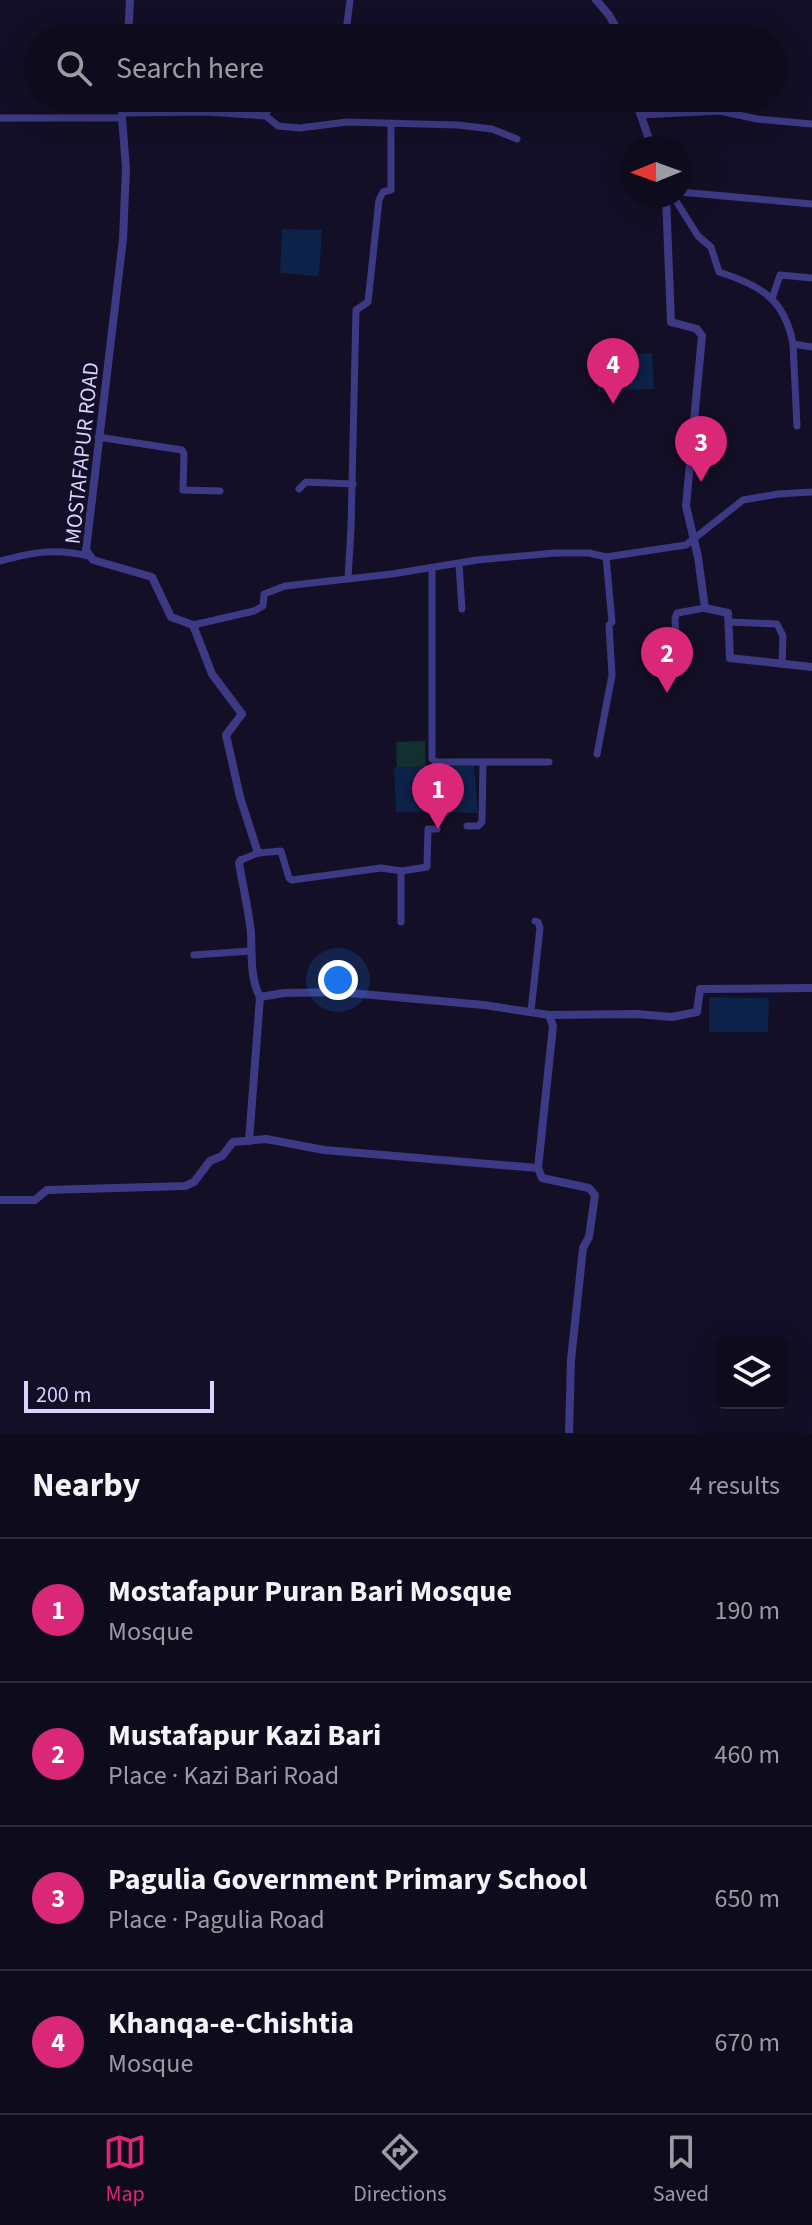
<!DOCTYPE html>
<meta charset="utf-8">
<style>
:root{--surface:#0e0b1c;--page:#171425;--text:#f1f3f6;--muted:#9b9ba3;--line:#2e2b3b;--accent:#db2777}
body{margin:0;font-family:"Source Sans 3",sans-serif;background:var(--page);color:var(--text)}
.controls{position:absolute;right:24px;bottom:24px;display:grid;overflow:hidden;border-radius:8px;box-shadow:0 8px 32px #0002}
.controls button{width:72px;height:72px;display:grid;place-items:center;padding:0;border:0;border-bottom:2px solid var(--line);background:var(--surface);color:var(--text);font:40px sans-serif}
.compass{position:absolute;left:620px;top:136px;width:72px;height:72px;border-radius:50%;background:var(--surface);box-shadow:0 8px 32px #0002;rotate:269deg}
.scale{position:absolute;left:24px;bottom:20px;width:190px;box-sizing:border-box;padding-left:8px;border:4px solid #d9d4ff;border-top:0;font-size:22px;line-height:28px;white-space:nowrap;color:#d9d4ff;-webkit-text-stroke:6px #130f26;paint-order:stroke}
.you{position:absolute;left:338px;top:980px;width:28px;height:28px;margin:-20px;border:6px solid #fff;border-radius:50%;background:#1a73e8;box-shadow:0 0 0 12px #1a73e833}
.badge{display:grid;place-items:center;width:52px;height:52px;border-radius:50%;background:var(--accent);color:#fff;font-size:26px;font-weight:700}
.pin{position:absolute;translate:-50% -66px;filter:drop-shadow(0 2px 4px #0008)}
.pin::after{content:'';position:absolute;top:42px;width:28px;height:24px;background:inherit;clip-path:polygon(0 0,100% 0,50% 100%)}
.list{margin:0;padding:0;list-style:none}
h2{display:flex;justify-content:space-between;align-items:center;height:104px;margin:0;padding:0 32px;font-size:34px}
h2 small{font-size:26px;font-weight:400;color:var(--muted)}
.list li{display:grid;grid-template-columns:52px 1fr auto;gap:24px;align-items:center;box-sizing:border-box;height:144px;padding:0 32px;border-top:2px solid var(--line)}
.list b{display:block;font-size:30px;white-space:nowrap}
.list p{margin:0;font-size:26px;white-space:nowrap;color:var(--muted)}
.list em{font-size:26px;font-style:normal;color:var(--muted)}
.icon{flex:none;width:44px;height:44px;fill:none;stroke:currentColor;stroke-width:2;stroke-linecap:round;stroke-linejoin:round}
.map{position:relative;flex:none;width:812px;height:1433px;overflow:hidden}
.search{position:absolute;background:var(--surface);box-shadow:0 8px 32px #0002;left:24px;right:24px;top:24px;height:88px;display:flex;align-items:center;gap:20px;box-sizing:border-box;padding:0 28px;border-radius:44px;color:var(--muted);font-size:30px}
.sheet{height:680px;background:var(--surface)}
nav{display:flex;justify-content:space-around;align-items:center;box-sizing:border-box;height:112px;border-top:2px solid var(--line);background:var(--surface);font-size:22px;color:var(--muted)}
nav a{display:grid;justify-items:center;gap:4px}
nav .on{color:var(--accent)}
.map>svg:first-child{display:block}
.green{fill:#12302f}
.water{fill:#0c2248}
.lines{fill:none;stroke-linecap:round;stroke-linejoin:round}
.minor{stroke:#3d3a85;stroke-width:7}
.tertiary{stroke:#3d3a85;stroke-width:8}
.labels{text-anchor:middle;stroke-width:7;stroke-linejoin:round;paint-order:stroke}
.street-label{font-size:22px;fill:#d9d4ff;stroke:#130f26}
</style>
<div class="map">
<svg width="812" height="1433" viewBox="0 0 812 1433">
<rect width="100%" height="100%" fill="#130f26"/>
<!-- green -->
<polygon class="green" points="425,741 426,772 397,771 396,742"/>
<!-- water -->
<g class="water">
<polygon points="136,98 214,98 213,110 137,110"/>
<polygon points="282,229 322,230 319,276 280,273"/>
<polygon points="652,353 654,389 598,391 596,356"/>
<polygon points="474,765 478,813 396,812 394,767"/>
<polygon points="709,997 769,998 768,1032 709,1032"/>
</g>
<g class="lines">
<!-- minor -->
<g class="minor">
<polyline points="342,38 347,24 350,0"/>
<polyline points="122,113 205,112 266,116 278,126 300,128 347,122 458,125 492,129 517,139"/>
<polyline points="640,115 720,111 757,119 812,124"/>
<polyline points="266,116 271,98"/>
<polyline points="0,118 122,118"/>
<polyline points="680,192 812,204"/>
<path d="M673,196L698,236L711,247L719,272C760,285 785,299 793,344L812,347"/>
<polyline points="772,299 780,275 812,278"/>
<polyline points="793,344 797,426"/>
<polyline points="98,437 182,450 184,454 183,490 220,491"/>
<polyline points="299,489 306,482 353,484"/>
<path d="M0,561C34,552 54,548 89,556"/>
<polyline points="459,564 462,609"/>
<polyline points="432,568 432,759 436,762 549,762"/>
<polyline points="348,579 351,528 356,310 368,302 379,200 383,192 391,190 391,125"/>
<polyline points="729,622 777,624 783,636 782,664"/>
<polyline points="193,625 254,611 263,606 264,594 285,586 392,574 477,560 555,553 589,553 606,557 686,545 743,500 778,494 812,492"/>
<polyline points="677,668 675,618 677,613 705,608"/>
<polyline points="597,754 612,675 609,625 612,622 606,557"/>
<polyline points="467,826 478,826 482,822 483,762"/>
<polyline points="241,860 258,853 281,851 289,878 292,880 381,868 402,871 427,867 428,829 437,829"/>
<polyline points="401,871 401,922"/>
<polyline points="194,955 250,951"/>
<polyline points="531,1011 540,928 538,922 535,921"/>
</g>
<!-- tertiary -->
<g class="tertiary">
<polyline points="596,0 609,15 622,38"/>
<polyline points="128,38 130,0"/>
<polyline points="124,98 122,118 126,168 123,239 86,550 93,560 152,577 171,617 193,625 212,674 242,714 226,735 240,797 258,853"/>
<polyline points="635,98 652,148"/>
<polyline points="666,196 671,322 697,329 702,336 686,506 698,557 705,608 728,613 730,658 812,667"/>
<path d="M241,860L239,863C243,887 249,911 251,934C252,955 250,978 260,997L249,1141"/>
<polyline points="260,997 284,993 339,992 484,1005 549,1015 637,1014 672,1017 697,1012 700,989 812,988"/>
<polyline points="549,1015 553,1026 538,1168 542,1178 589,1188 595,1195 589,1237 583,1248 571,1360 569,1433"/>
<polyline points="0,1200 35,1200 47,1190 185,1186 194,1182 210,1161 222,1156 233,1142 266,1139 324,1150 538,1168"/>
</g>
</g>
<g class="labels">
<!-- street labels -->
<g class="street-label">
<text transform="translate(81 453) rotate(-84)" y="8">MOSTAFAPUR ROAD</text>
</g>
</g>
</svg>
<div class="controls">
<button><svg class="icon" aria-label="layers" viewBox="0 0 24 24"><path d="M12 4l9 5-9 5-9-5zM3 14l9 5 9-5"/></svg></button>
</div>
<svg class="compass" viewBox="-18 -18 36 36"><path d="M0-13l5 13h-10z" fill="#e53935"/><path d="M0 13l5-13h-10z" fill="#9b9ba3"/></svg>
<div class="scale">200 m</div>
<div class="you"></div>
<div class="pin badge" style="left:438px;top:829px">1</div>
<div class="pin badge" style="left:667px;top:693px">2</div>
<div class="pin badge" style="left:701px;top:482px">3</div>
<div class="pin badge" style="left:613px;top:404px">4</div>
<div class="search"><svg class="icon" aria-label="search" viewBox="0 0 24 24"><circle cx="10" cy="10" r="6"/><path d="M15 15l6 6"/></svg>Search here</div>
</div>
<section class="sheet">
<h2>Nearby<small>4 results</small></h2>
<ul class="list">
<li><span class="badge">1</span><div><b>Mostafapur Puran Bari Mosque</b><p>Mosque</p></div><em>190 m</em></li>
<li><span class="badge">2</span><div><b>Mustafapur Kazi Bari</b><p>Place · Kazi Bari Road</p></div><em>460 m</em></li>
<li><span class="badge">3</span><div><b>Pagulia Government Primary School</b><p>Place · Pagulia Road</p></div><em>650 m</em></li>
<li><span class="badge">4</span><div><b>Khanqa-e-Chishtia</b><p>Mosque</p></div><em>670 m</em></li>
</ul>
</section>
<nav>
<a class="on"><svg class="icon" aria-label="map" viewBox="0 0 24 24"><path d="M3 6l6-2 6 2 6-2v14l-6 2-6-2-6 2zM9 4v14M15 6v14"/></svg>Map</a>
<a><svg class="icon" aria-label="directions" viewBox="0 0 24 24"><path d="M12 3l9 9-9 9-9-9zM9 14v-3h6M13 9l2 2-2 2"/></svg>Directions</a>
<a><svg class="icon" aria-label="saved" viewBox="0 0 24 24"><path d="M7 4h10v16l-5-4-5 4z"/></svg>Saved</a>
</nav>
